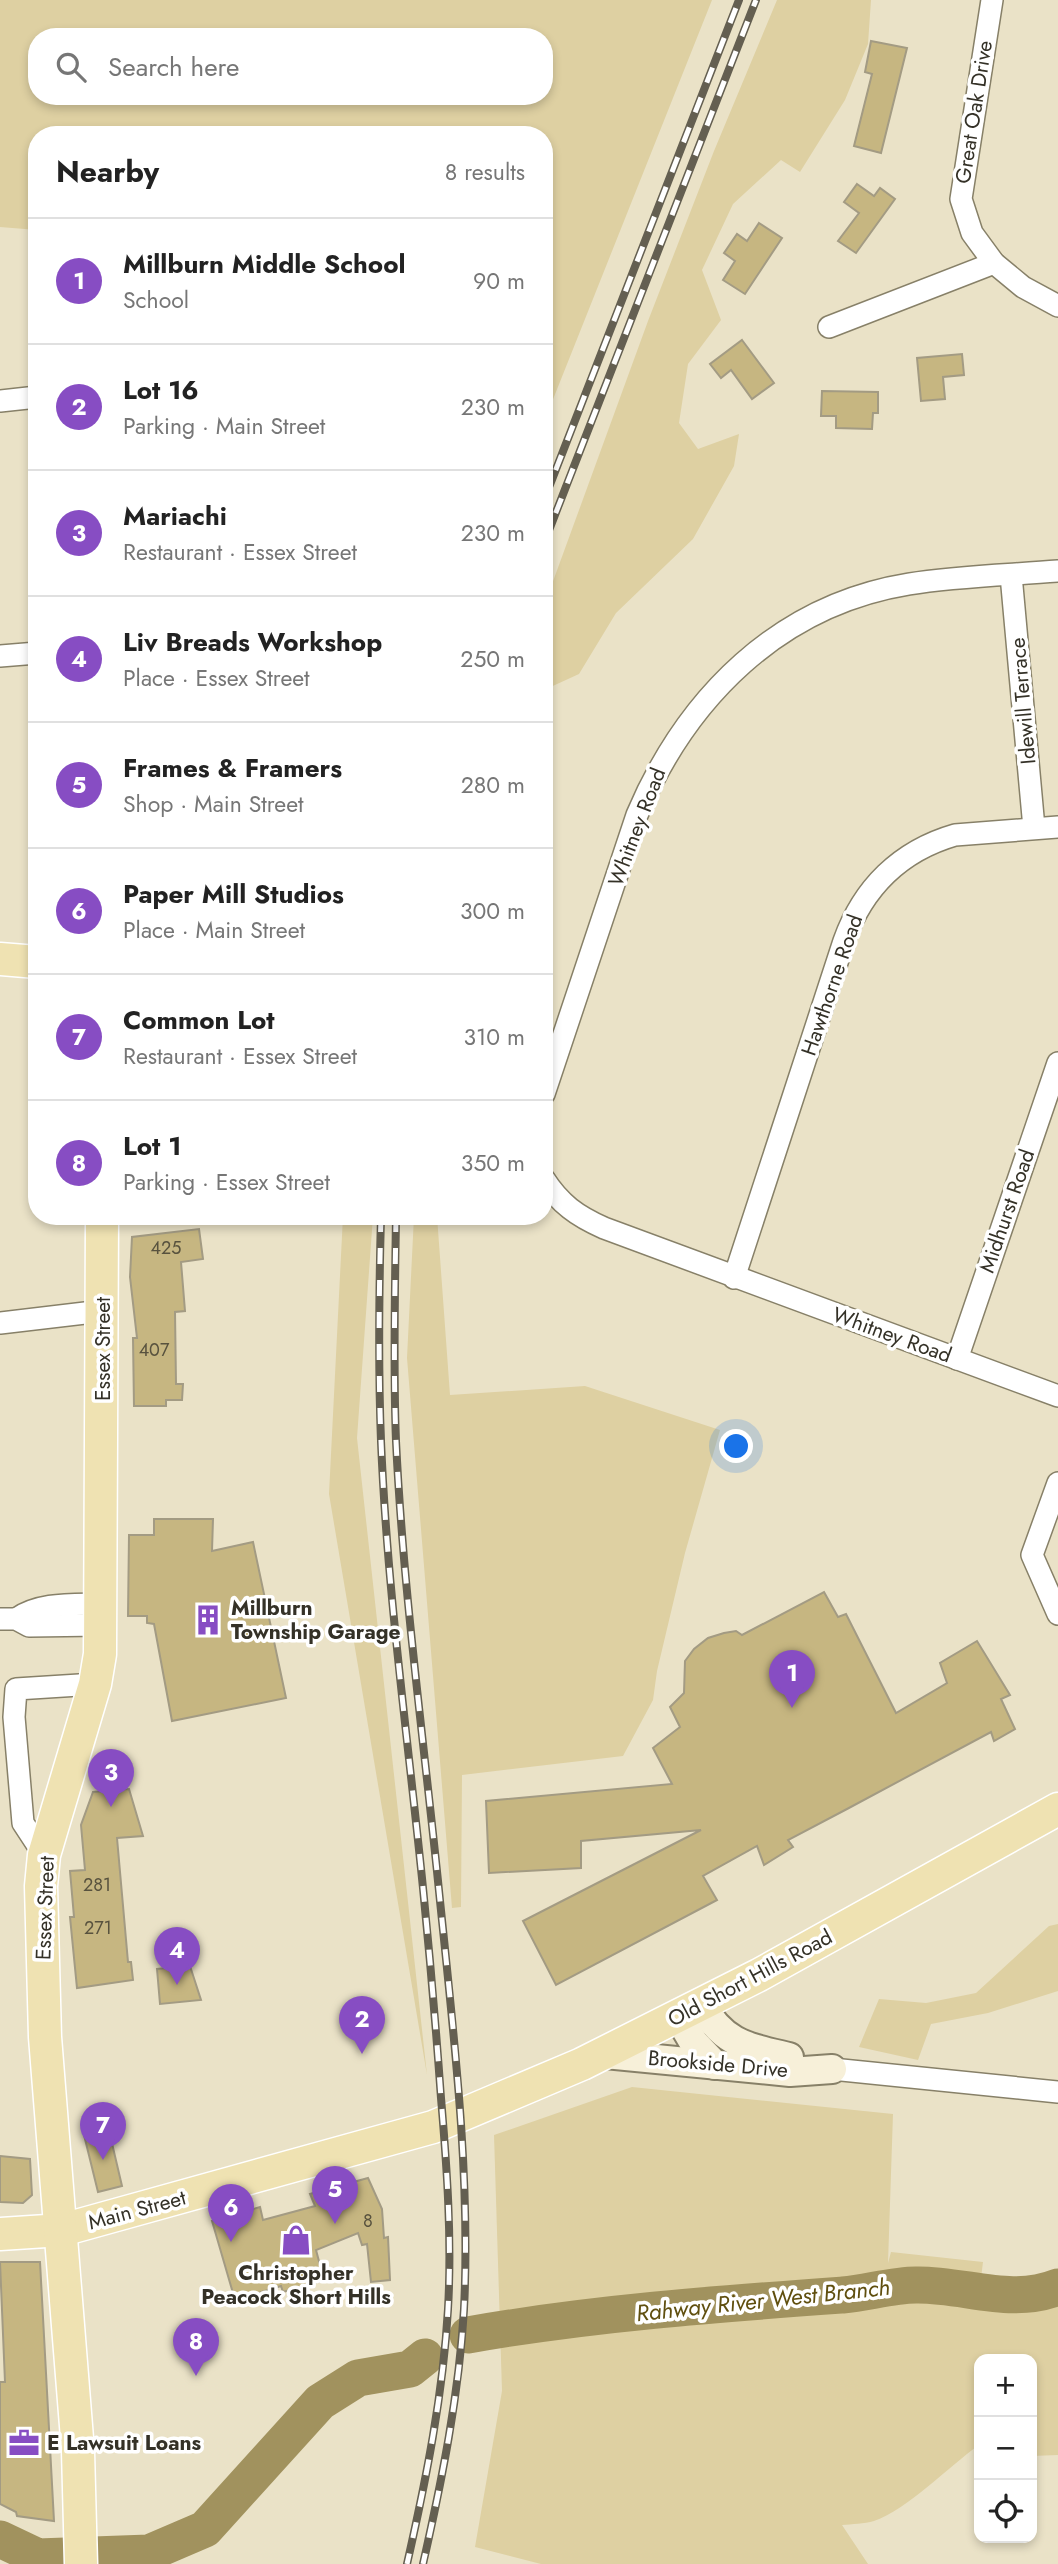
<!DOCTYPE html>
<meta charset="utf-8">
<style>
:root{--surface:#fff;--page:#f6f6f6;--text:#222;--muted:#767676;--line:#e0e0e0;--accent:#874dc3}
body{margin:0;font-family:Jost,sans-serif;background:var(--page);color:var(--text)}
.controls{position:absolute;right:21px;bottom:21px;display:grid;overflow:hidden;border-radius:14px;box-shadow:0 4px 10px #0003}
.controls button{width:63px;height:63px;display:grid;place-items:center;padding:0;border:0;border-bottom:2px solid var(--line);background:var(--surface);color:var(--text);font:35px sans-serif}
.you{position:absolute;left:737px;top:1447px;width:24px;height:24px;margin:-18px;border:5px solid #fff;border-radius:50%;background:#1a73e8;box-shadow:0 0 0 10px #1a73e833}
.badge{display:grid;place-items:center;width:46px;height:46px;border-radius:50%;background:var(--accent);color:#fff;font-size:23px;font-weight:700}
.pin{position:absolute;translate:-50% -58px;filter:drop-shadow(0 2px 4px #0008)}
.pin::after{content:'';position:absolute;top:37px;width:24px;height:21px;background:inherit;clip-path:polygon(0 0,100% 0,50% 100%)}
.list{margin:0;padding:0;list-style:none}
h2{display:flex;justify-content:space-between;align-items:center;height:91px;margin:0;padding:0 28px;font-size:30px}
h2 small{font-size:23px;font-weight:400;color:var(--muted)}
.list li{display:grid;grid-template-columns:46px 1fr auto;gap:21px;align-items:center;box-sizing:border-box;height:126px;padding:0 28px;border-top:2px solid var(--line)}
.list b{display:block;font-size:26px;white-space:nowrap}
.list p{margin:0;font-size:23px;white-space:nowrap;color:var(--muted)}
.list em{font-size:23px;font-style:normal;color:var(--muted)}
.icon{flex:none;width:38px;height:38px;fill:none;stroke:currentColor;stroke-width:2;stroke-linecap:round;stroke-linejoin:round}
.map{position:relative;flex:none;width:1058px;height:2564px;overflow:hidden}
.search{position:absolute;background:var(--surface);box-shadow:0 4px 10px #0003;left:28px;top:28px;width:525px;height:77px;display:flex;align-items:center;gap:18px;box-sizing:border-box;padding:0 24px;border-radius:28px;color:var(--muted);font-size:26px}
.panel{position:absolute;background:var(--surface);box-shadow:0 4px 10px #0003;left:28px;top:126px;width:525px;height:1099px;border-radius:28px}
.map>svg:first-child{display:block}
.green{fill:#ded0a2;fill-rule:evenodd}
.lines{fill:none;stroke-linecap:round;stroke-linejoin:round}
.river{stroke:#a1925e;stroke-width:37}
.building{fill:#c6b681;stroke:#a39b83;stroke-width:2}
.street-casing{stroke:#878068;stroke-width:24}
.secondary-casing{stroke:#878068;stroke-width:32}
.primary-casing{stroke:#fff;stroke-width:35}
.street{stroke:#fff;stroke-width:21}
.secondary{stroke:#f7f0d9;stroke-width:28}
.primary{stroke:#efe2b2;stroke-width:32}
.rail-casing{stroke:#645f51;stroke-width:8}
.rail{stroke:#fff;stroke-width:5;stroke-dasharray:16;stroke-linecap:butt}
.labels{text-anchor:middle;stroke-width:7;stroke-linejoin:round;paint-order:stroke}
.number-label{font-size:18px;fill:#58523e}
.street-label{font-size:21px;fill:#343127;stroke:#fff}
.poi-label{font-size:21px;font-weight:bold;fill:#343127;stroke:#fff;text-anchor:start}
.water-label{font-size:23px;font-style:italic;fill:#604f0f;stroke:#fff}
</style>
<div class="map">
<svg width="1058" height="2564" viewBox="0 0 1058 2564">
<rect width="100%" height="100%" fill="#eae2c7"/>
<!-- green -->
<g class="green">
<path d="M0,0H712L544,422V135H37V230L0,227ZM37,37H544V96H37Z"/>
<polygon points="777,0 871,0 868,44 845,100 800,172 781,160 733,204 702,270 721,320 688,364 679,423 698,449 739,434 734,466 693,539 616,613 579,674 544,690 544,606 648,321 714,151"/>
<polygon points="343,1216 373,1216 357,1438 427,2075 329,1494"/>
<polygon points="414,1216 437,1216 450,1395 585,1386 720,1430 685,1553 657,1671 653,1700 623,1756 462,1775 461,1907 452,1908 407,1358"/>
<polygon points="1058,1924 1058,1991 988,2013 931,2024 918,2060 859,2047 879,1999 926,2003 976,1993 1049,1926"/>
<path d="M632,2087L893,2114L888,2263L891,2252L983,2262L981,2278L1016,2280L1058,2271V2455L1032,2456V2359H979V2445C948,2467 908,2509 874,2521C864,2524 852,2524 842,2525L868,2564H541L475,2547L502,2391L494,2135Z"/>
</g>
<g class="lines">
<!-- river -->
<g class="river">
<path d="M468,2335C592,2313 718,2304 843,2295C867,2293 892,2285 916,2285C964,2284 1011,2306 1058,2287"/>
<polyline points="0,2539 38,2557 149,2553 205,2529 320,2402 358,2378 410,2369 425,2357"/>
</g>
</g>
<!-- building -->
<g class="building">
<polygon points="871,41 907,48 881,153 854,146 872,74 865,72"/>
<polygon points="857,184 874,196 880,188 895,199 856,253 838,241 859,213 844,202"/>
<polygon points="759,223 782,238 745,294 723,280 735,261 724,253 737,234 747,241"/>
<polygon points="742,340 774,383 752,399 731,370 721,378 710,364"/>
<polygon points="962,354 964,375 943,377 945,399 921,401 917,358"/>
<polygon points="822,391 878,392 878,413 873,413 872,429 836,428 836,416 821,416"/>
<polygon points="199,1229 203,1259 181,1262 185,1311 175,1312 176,1384 183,1384 182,1400 166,1400 166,1406 134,1406 133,1338 137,1338 130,1277 132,1237"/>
<polygon points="154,1519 213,1519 212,1551 253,1542 286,1698 172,1721 154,1624 147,1623 147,1616 128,1616 129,1535 154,1535"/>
<polygon points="824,1592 838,1617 846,1614 896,1713 947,1683 940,1663 977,1641 1010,1695 1001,1699 1015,1729 994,1741 991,1732 847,1809 788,1840 793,1847 764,1865 757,1846 703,1876 717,1900 556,1985 523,1921 701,1830 581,1841 581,1868 489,1873 486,1801 672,1784 653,1748 680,1727 670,1707 684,1693 685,1661 694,1649 708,1638 724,1633 736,1631 742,1635"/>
<polygon points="129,1789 143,1836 117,1838 128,1962 131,1962 133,1980 77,1988 70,1917 74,1917 70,1871 85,1870 81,1825 93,1792"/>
<polygon points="190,1966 201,2000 160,2004 157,1969"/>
<polygon points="107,2122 122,2186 98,2192 84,2135 93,2133 91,2126"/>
<polygon points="0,2156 30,2159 32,2195 23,2203 0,2202"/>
<polygon points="368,2178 382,2209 384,2238 388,2237 390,2280 371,2282 367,2244 362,2245 358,2233 316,2250 324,2280 283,2292 281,2286 235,2300 212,2221 260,2207 263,2220 315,2206 310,2194"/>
<polygon points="0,2262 40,2262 54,2521 17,2516 16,2512 0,2504 0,2382 5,2382"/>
</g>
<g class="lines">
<!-- street casing -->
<g class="street-casing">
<g id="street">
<polyline points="992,0 961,199 972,233 994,263 1023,287 1058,306"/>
<polyline points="829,327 994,263"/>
<polyline points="0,401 37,397"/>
<polyline points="1011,575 1034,828"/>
<polyline points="0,656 37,653"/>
<path d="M544,1094L637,815C687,697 779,605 909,584C958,576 1009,575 1058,571"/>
<path d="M544,1179C560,1204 577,1216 604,1228L1058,1396"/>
<path d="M734,1278L844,941C863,888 900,851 955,835L1058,827"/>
<polyline points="0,1323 102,1311"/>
<polyline points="957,1359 1058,1063"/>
<polyline points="1058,1483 1032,1555 1058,1614"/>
<polyline points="0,1619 16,1619 29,1626 101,1625"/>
<path d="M16,1619C40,1602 73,1605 102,1604"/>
<polyline points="44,1855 23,1823 14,1717 16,1689 95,1684"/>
<polyline points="832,2069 1058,2092"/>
</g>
</g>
<!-- secondary casing -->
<g class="secondary-casing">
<g id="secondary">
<path d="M701,2004C723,2044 747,2047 789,2057"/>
<polyline points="678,2016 694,2043 715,2065"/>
<polyline points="605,2054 790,2072 832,2069"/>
</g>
</g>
<!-- primary casing -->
<g class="primary-casing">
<g id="primary">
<polyline points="0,959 37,962"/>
<polyline points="0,2234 62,2230 433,2127 582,2064 759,1975 1058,1809"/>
<polyline points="81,2564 78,2451 45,2037 41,1886 44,1855 95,1684 100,1654 102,1216"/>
</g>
</g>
<!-- street -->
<use href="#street" class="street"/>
<!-- secondary -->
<use href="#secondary" class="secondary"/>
<!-- primary -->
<use href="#primary" class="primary"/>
<!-- rail casing -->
<g class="rail-casing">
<g id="rail">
<polyline points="544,500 739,0"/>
<polyline points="544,543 756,0"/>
<path d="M381,1216C379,1291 378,1366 381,1441C387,1590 408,1739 423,1888C430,1958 436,2028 441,2098C447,2168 452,2239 448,2309C443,2395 426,2480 407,2564"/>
<path d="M396,1216C395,1291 393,1366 396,1441C403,1588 423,1735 438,1881C452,2021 471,2169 464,2309C459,2395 442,2480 423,2564"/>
</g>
</g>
<!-- rail -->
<use href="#rail" class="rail"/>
</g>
<!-- icons -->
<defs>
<g id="building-bare" transform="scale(2.415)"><path d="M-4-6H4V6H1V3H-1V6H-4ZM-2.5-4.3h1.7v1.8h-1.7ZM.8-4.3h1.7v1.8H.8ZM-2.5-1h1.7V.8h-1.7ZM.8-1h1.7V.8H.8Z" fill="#874dc3" stroke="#fff" stroke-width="2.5" paint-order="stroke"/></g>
<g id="shop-bare" transform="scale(2.415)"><path d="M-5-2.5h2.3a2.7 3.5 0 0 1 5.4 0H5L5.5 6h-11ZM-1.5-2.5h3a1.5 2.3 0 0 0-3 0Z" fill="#874dc3" stroke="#fff" stroke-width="2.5" paint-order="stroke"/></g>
<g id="office-bare" transform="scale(2.415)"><path d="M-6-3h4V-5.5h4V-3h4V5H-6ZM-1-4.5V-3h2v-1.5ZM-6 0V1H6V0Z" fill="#874dc3" stroke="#fff" stroke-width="2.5" paint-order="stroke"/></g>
</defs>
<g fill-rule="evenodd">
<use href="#building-bare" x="208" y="1620"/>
<use href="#shop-bare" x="296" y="2240"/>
<use href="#office-bare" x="24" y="2443"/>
</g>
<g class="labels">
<!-- number labels -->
<g class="number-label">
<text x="166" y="1254">425</text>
<text x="154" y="1356">407</text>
<text x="97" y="1891">281</text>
<text x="98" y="1934">271</text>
<text x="368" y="2227">8</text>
</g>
<!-- street labels -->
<g class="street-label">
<text transform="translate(974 112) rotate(-81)" y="7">Great Oak Drive</text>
<text transform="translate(1023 701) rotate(-95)" y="7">Idewill Terrace</text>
<text transform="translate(637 827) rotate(-69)" y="7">Whitney Road</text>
<text transform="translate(832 985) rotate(-71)" y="7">Hawthorne Road</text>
<text transform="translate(1007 1211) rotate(-71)" y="7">Midhurst Road</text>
<text transform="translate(892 1335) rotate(20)" y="7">Whitney Road</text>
<text transform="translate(103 1349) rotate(-90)" y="7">Essex Street</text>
<text transform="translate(45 1908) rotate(-88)" y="7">Essex Street</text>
<text transform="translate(750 1978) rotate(-28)" y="7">Old Short Hills Road</text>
<text transform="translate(718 2064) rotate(5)" y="7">Brookside Drive</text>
<text transform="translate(137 2210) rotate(-15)" y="7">Main Street</text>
</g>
<!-- poi labels -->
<g class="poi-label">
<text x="231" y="1615">Millburn<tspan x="231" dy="24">Township Garage</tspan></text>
<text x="296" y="2280" text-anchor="middle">Christopher<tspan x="296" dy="24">Peacock Short Hills</tspan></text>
<text x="47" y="2450">E Lawsuit Loans</text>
</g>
<!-- water labels -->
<g class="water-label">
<text transform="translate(763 2300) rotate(-6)" y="8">Rahway River West Branch</text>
</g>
</g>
</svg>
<div class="controls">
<button>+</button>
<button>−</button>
<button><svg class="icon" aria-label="locate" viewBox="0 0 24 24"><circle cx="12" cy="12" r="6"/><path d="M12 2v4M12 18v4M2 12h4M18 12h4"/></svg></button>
</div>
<div class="you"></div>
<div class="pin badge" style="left:792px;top:1708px">1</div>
<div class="pin badge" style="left:362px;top:2054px">2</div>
<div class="pin badge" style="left:111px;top:1807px">3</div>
<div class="pin badge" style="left:177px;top:1985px">4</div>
<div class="pin badge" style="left:335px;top:2224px">5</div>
<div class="pin badge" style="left:231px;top:2242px">6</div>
<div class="pin badge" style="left:103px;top:2160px">7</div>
<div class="pin badge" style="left:196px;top:2376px">8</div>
<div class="search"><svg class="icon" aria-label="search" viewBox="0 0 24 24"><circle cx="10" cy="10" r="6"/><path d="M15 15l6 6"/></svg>Search here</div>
<section class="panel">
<h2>Nearby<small>8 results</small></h2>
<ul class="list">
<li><span class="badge">1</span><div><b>Millburn Middle School</b><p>School</p></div><em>90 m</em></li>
<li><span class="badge">2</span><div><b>Lot 16</b><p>Parking · Main Street</p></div><em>230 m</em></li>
<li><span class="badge">3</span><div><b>Mariachi</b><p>Restaurant · Essex Street</p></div><em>230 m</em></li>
<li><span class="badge">4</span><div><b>Liv Breads Workshop</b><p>Place · Essex Street</p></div><em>250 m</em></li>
<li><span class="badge">5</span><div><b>Frames &amp; Framers</b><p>Shop · Main Street</p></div><em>280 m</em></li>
<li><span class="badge">6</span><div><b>Paper Mill Studios</b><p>Place · Main Street</p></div><em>300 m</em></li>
<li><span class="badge">7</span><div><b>Common Lot</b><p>Restaurant · Essex Street</p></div><em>310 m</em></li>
<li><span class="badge">8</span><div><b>Lot 1</b><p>Parking · Essex Street</p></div><em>350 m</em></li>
</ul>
</section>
</div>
